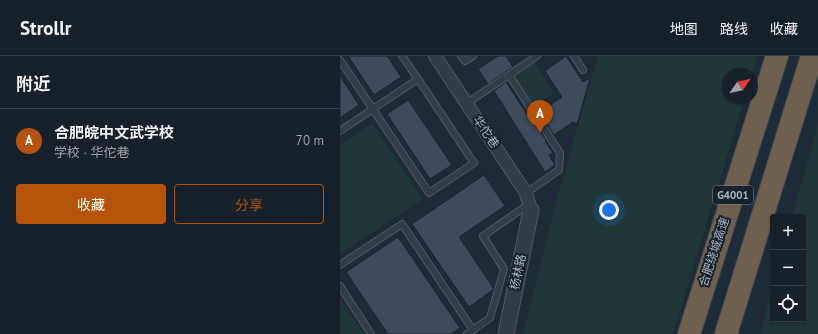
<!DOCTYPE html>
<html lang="zh">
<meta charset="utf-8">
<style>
:root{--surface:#16202a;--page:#232d36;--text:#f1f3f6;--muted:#9ea3a8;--line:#353e47;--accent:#b45309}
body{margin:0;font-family:"PT Sans","Noto Sans SC",sans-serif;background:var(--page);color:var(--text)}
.controls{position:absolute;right:12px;bottom:12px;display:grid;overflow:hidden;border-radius:4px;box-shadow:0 1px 3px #0004}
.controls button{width:36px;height:36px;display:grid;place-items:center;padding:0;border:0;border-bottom:1px solid var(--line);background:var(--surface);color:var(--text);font:20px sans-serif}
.compass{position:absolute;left:382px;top:12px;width:36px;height:36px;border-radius:50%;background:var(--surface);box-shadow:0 1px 3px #0004;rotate:56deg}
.you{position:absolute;left:269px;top:154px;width:14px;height:14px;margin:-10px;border:3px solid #fff;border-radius:50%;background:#1a73e8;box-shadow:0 0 0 6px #1a73e833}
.badge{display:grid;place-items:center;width:26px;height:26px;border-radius:50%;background:var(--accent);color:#fff;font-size:13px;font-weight:700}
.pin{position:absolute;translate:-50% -33px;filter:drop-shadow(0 1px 2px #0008)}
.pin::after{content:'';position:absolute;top:21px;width:14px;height:12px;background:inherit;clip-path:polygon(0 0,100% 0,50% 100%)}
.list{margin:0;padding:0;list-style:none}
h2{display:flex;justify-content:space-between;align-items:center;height:52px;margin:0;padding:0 16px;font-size:17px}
h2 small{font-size:13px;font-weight:400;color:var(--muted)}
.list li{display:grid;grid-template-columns:26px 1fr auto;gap:12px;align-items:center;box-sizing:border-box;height:64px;padding:0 16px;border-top:1px solid var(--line)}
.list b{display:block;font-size:15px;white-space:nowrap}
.list p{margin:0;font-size:13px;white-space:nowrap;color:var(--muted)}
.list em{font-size:13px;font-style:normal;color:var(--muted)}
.actions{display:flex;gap:8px;padding:12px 16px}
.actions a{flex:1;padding:9px 0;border:1px solid var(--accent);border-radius:4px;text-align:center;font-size:14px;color:var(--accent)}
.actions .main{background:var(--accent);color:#fff}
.icon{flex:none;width:22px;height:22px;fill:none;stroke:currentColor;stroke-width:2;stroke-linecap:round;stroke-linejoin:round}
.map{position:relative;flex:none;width:478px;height:278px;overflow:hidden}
header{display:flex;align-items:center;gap:24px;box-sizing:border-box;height:56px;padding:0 20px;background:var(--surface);border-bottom:1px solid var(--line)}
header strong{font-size:19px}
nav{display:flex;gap:22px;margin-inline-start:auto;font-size:14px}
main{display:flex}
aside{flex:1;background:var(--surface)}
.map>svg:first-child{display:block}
.green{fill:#1f3739}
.building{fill:#3d4c5d;stroke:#18232f}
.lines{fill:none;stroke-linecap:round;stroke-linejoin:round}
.service-casing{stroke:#4e5967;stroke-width:8}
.minor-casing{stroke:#4e5967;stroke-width:14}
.tertiary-casing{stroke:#4e5967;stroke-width:17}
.motorway-casing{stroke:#3b4653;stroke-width:24}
.service{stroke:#313c48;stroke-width:6}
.minor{stroke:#313c48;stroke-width:12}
.tertiary{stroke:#313c48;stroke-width:15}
.motorway{stroke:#6f604d;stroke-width:22}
.labels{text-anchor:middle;stroke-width:4;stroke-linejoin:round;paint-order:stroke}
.shield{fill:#17212c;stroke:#7e8998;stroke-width:1}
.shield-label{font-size:11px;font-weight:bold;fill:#aab6c6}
.street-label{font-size:12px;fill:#aab6c6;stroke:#17212c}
</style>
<header>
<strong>Strollr</strong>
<nav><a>地图</a><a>路线</a><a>收藏</a></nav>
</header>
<main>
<aside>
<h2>附近<small></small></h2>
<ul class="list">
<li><span class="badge">A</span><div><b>合肥皖中文武学校</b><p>学校 · 华佗巷</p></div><em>70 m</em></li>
</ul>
<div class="actions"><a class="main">收藏</a><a>分享</a></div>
</aside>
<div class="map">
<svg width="478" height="278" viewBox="0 0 478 278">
<rect width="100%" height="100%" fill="#1d2a38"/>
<!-- green -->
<g class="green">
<polygon points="258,0 417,0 412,18 388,18 388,42 405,42 333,278 183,278 214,154"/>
<polygon points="194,6 214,37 193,50 174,20"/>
<polygon points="32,67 83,143 0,198 0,89"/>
<polygon points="478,68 478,278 420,278 433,228 433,263 463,263 463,161 452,161"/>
<polygon points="0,242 24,278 0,278"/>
</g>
<!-- building -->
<g class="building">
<polygon points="8,0 47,0 61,21 34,39"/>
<polygon points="158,0 166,0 173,11 148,28 138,13"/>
<polygon points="226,0 243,26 250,22 237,68 233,66 214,79 199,56 222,41 205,15"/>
<polygon points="0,20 19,49 0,62"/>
<polygon points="166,26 190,63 191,62 206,84 205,85 213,97 209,99 215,109 205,116 154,35"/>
<polygon points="68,44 112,109 90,123 47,58"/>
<polygon points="144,119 165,150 119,181 154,233 129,251 72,168"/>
<polygon points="58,181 120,272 111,278 48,278 6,216"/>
</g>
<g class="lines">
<!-- service casing -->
<g class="service-casing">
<g id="service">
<polyline points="121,0 125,5 133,0"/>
<polyline points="234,0 243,14"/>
<polyline points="0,4 89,137 134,107 78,23"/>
<polyline points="127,47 169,19"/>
<polyline points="0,75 78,23 62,0"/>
<polyline points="186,137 219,114 220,97 169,19 197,0"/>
<polyline points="0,209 62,168 133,274"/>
<polyline points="0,230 31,278"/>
<polyline points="127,278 150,262 164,213 143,180 189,148"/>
</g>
</g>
<!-- minor casing -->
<g class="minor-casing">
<polyline id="minor" points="95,0 186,137 191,154"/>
</g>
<!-- tertiary casing -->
<g class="tertiary-casing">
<polyline id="tertiary" points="166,278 191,154"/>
</g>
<!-- motorway casing -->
<g class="motorway-casing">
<g id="motorway">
<polyline points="349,278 437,0"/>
<polyline points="386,278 472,0"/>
</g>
</g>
<!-- service -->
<use href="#service" class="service"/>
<!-- minor -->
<use href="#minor" class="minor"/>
<!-- tertiary -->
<use href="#tertiary" class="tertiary"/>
<!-- motorway -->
<use href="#motorway" class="motorway"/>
</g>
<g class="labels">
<!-- shield labels -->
<rect class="shield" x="373" y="130" width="40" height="18" rx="3"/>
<g class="shield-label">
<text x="393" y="143">G4001</text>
</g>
<!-- street labels -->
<g class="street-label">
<text transform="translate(146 76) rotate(56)" y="4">华佗巷</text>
<text transform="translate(374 196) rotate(-72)" y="4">合肥绕城高速</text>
<text transform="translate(178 216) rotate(-78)" y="4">杨林路</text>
</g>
</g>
</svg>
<div class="controls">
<button>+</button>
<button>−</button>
<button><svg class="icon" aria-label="locate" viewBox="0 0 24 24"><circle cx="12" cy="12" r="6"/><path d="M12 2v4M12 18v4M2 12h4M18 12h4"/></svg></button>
</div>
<svg class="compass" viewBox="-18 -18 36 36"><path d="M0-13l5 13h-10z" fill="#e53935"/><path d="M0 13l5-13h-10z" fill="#9ea3a8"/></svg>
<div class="you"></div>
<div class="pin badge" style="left:200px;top:77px">A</div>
</div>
</main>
